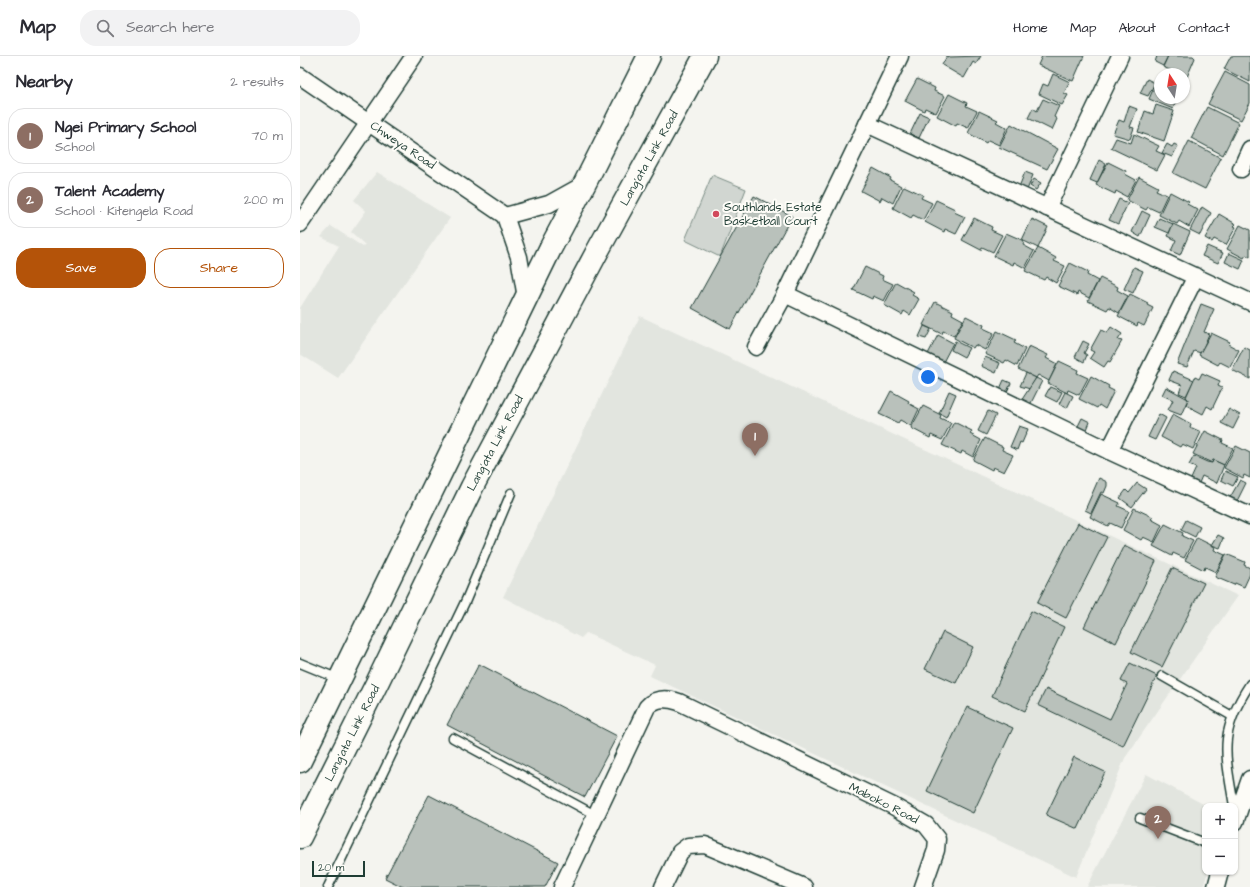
<!DOCTYPE html>
<meta charset="utf-8">
<style>
:root{--surface:#fff;--page:#f2f2f3;--text:#2b2b33;--muted:#7c7c81;--line:#e1e1e2;--accent:#b45309}
body{margin:0;font-family:"Architects Daughter",sans-serif;background:var(--page);color:var(--text)}
.controls{position:absolute;right:12px;bottom:12px;display:grid;overflow:hidden;border-radius:8px;box-shadow:0 1px 3px #0004}
.controls button{width:36px;height:36px;display:grid;place-items:center;padding:0;border:0;border-bottom:1px solid var(--line);background:var(--surface);color:var(--text);font:20px sans-serif}
.compass{position:absolute;left:854px;top:12px;width:36px;height:36px;border-radius:50%;background:var(--surface);box-shadow:0 1px 3px #0004;rotate:348deg}
.scale{position:absolute;left:12px;bottom:10px;width:53px;box-sizing:border-box;padding-left:4px;border:2px solid #1f3d34;border-top:0;font-size:11px;line-height:14px;white-space:nowrap;color:#1f3d34;-webkit-text-stroke:3px #fdfcf7;paint-order:stroke}
.you{position:absolute;left:628px;top:321px;width:14px;height:14px;margin:-10px;border:3px solid #fff;border-radius:50%;background:#1a73e8;box-shadow:0 0 0 6px #1a73e833}
.badge{display:grid;place-items:center;width:26px;height:26px;border-radius:50%;background:var(--accent);color:#fff;font-size:13px;font-weight:700}
.pin{position:absolute;translate:-50% -33px;filter:drop-shadow(0 1px 2px #0008)}
.pin::after{content:'';position:absolute;top:21px;width:14px;height:12px;background:inherit;clip-path:polygon(0 0,100% 0,50% 100%)}
.list{margin:0;padding:0;list-style:none}
h2{display:flex;justify-content:space-between;align-items:center;height:52px;margin:0;padding:0 16px;font-size:17px}
h2 small{font-size:13px;font-weight:400;color:var(--muted)}
.list li{display:grid;grid-template-columns:26px 1fr auto;gap:12px;align-items:center;box-sizing:border-box;height:56px;margin:0 8px 8px;padding:0 8px;border:1px solid var(--line);border-radius:16px}
.list b{display:block;font-size:15px;white-space:nowrap}
.list p{margin:0;font-size:13px;white-space:nowrap;color:var(--muted)}
.list em{font-size:13px;font-style:normal;color:var(--muted)}
.actions{display:flex;gap:8px;padding:12px 16px}
.actions a{flex:1;padding:9px 0;border:1px solid var(--accent);border-radius:16px;text-align:center;font-size:14px;color:var(--accent)}
.actions .main{background:var(--accent);color:#fff}
.icon{flex:none;width:22px;height:22px;fill:none;stroke:currentColor;stroke-width:2;stroke-linecap:round;stroke-linejoin:round}
.map{position:relative;flex:none;width:950px;height:831px;overflow:hidden}
header{display:flex;align-items:center;gap:24px;box-sizing:border-box;height:56px;padding:0 20px;background:var(--surface);border-bottom:1px solid var(--line)}
header strong{font-size:19px}
nav{display:flex;gap:22px;margin-inline-start:auto;font-size:14px}
.search{width:280px;height:36px;background:var(--page);display:flex;align-items:center;gap:10px;box-sizing:border-box;padding:0 14px;border-radius:16px;color:var(--muted);font-size:15px}
main{display:flex}
aside{flex:1;background:var(--surface)}
.map>svg:first-child{display:block}
.built{fill:#e2e5df}
.green{fill:#d1d6d1;stroke:#788a82}
.building{fill:#b9c1bb;stroke:#1f3d34}
.lines{fill:none;stroke-linecap:round;stroke-linejoin:round}
.service-casing{stroke:#1f3d34;stroke-width:11}
.minor-casing{stroke:#1f3d34;stroke-width:19}
.secondary-casing{stroke:#1f3d34;stroke-width:25}
.service{stroke:#fdfcf7;stroke-width:8}
.minor{stroke:#fdfcf7;stroke-width:16}
.secondary{stroke:#fdfcf7;stroke-width:22}
.poi-dot{fill:#d1495b;stroke:#fdfcf7;stroke-width:1.5}
.labels{text-anchor:middle;stroke-width:4;stroke-linejoin:round;paint-order:stroke}
.street-label{font-size:12px;fill:#1f3d34;stroke:#fdfcf7}
.poi-label{font-size:12px;fill:#1f3d34;stroke:#fdfcf7;text-anchor:start}
</style>
<header>
<strong>Map</strong>
<div class="search"><svg class="icon" aria-label="search" viewBox="0 0 24 24"><circle cx="10" cy="10" r="6"/><path d="M15 15l6 6"/></svg>Search here</div>
<nav><a>Home</a><a>Map</a><a>About</a><a>Contact</a></nav>
</header>
<main>
<aside>
<h2>Nearby<small>2 results</small></h2>
<ul class="list">
<li><span class="badge" style="background:#8d6e63">1</span><div><b>Ngei Primary School</b><p>School</p></div><em>70 m</em></li>
<li><span class="badge" style="background:#8d6e63">2</span><div><b>Talent Academy</b><p>School · Kitengela Road</p></div><em>200 m</em></li>
</ul>
<div class="actions"><a class="main">Save</a><a>Share</a></div>
</aside>
<div class="map">
<svg width="950" height="831" viewBox="0 0 950 831">
<rect width="100%" height="100%" fill="#f4f4ef"/>
<filter id="ink" filterUnits="userSpaceOnUse"><feTurbulence type="fractalNoise" baseFrequency=".025" numOctaves="2"/><feDisplacementMap in="SourceGraphic" scale="8" xChannelSelector="R" yChannelSelector="G"/><feConvolveMatrix kernelMatrix="1 2 1 2 8 2 1 2 1" color-interpolation-filters="sRGB"/></filter>
<g filter="url(#ink)">
<!-- built -->
<g class="built">
<polygon points="77,116 150,162 38,322 0,298 0,252 39,190 21,181 31,170 63,191 65,189 51,176 66,155 54,144"/>
<polygon points="340,260 938,540 825,702 776,821 350,620 355,609 286,577 281,582 203,541"/>
<polygon points="846,718 907,750 905,750 905,816 908,816 903,831 787,831"/>
</g>
<!-- green -->
<polygon class="green" points="412,119 446,133 420,201 385,184"/>
<!-- building -->
<g class="building">
<polygon points="647,0 649,1 681,0 676,8 673,6 664,22 642,9"/>
<polygon points="742,0 784,0 773,25 738,9"/>
<polygon points="857,0 868,0 863,10 855,6"/>
<polygon points="868,0 893,0 895,2 887,21 884,18 879,18 863,11"/>
<polygon points="931,0 950,0 950,26 924,13"/>
<polygon points="925,16 950,29 950,47 941,64 908,48"/>
<polygon points="753,18 770,26 764,37 768,39 762,49 739,38 743,28 748,30"/>
<polygon points="858,22 860,23 860,42 877,42 873,53 849,43"/>
<polygon points="617,23 635,32 634,35 645,40 636,57 625,52 624,55 605,45"/>
<polygon points="847,23 855,27 848,40 840,37"/>
<polygon points="649,38 667,47 666,50 677,55 668,72 657,67 656,70 637,60"/>
<polygon points="743,43 759,50 754,61 757,63 752,74 728,62 733,52 737,55"/>
<polygon points="856,49 874,55 864,85 838,76 845,55 853,58"/>
<polygon points="829,50 837,53 830,71 834,72 830,83 813,78 819,64 824,66"/>
<polygon points="907,51 939,67 923,99 891,82"/>
<polygon points="679,55 698,64 696,66 707,72 699,89 688,84 686,87 668,77"/>
<polygon points="620,57 629,61 619,82 610,78"/>
<polygon points="711,68 758,93 747,113 699,91"/>
<polygon points="834,78 859,90 856,95 865,99 857,114 811,92 816,82 831,87"/>
<polygon points="889,85 921,102 905,133 873,117"/>
<polygon points="867,88 872,91 874,88 878,90 872,101 862,97"/>
<polygon points="799,104 806,108 797,127 790,124"/>
<polygon points="808,106 826,115 825,118 836,124 827,141 816,135 815,138 796,129"/>
<polygon points="573,112 591,122 590,124 601,130 593,147 582,141 580,145 561,135"/>
<polygon points="725,116 733,119 727,134 719,131"/>
<polygon points="839,121 858,131 856,134 867,139 859,156 848,151 846,154 827,144"/>
<polygon points="734,123 741,127 736,134 730,130"/>
<polygon points="604,130 623,139 621,142 632,147 623,164 613,159 611,162 593,152"/>
<polygon points="870,136 889,146 887,148 898,154 889,171 879,165 877,168 859,159"/>
<polygon points="454,140 492,160 430,273 392,252"/>
<polygon points="819,143 828,147 818,168 809,164"/>
<polygon points="636,144 655,153 654,156 665,161 656,178 645,173 644,176 625,166"/>
<polygon points="902,151 911,157 900,179 890,174"/>
<polygon points="842,155 850,159 840,181 832,176"/>
<polygon points="919,158 936,168 934,170 936,171 926,189 914,183 912,186 905,182"/>
<polygon points="674,162 692,171 691,174 702,179 693,196 682,191 681,194 662,184"/>
<polygon points="859,162 873,168 869,177 855,171"/>
<polygon points="732,163 748,171 738,192 722,184"/>
<polygon points="873,168 890,176 880,199 871,195 876,184 868,180"/>
<polygon points="940,169 950,174 950,201 946,199 944,202 927,193"/>
<polygon points="706,177 722,184 724,187 723,189 734,195 725,212 714,206 713,209 694,200"/>
<polygon points="907,190 923,197 918,207 902,200"/>
<polygon points="738,192 756,202 754,205 765,210 756,227 746,221 744,224 725,215"/>
<polygon points="929,197 944,204 940,213 925,206"/>
<polygon points="770,207 788,216 787,219 798,225 789,242 778,236 777,239 758,230"/>
<polygon points="565,211 583,220 582,223 593,228 584,245 573,240 572,243 553,234"/>
<polygon points="834,211 843,215 833,237 824,233"/>
<polygon points="800,222 818,231 817,234 828,240 819,257 809,251 807,254 788,245"/>
<polygon points="596,226 614,236 612,239 619,243 610,259 604,255 602,259 584,249"/>
<polygon points="830,238 848,247 847,249 853,252 844,270 838,267 837,270 818,260"/>
<polygon points="635,246 653,255 652,258 663,264 654,280 643,275 642,278 623,269"/>
<polygon points="901,248 914,253 904,276 909,278 901,297 894,295 887,311 877,308"/>
<polygon points="666,260 684,269 683,272 694,277 685,294 675,289 673,292 654,282"/>
<polygon points="624,270 631,273 626,283 619,281"/>
<polygon points="811,271 822,278 818,284 822,285 810,306 808,305 804,311 790,302 794,296 790,294 801,274 807,277"/>
<polygon points="697,275 716,284 714,287 725,293 717,310 706,304 704,307 685,298"/>
<polygon points="911,277 930,286 928,288 939,294 930,311 920,306 918,309 899,299"/>
<polygon points="638,279 653,287 642,308 628,298"/>
<polygon points="655,285 669,292 664,301 651,294"/>
<polygon points="783,285 789,288 784,297 787,299 784,306 775,301"/>
<polygon points="729,290 748,299 746,302 757,308 749,325 738,319 736,322 718,313"/>
<polygon points="944,291 950,294 950,323 932,314"/>
<polygon points="685,301 700,307 696,317 681,310"/>
<polygon points="759,305 778,314 777,317 788,322 779,339 768,334 767,337 748,327"/>
<polygon points="873,315 894,324 886,340 879,337 882,329 869,324"/>
<polygon points="726,317 736,322 730,333 720,330"/>
<polygon points="902,317 920,325 918,330 922,332 912,353 907,350 903,358 886,349 888,343 886,341 895,321 899,323"/>
<polygon points="791,320 809,330 808,332 814,335 805,353 799,349 797,352 779,343"/>
<polygon points="736,322 742,325 730,349 721,345"/>
<polygon points="704,324 711,327 706,338 699,335"/>
<polygon points="750,331 762,336 757,346 745,340"/>
<polygon points="866,331 888,343 881,359 868,354 873,344 862,339"/>
<polygon points="591,335 609,345 608,347 619,353 611,370 600,364 598,367 579,358"/>
<polygon points="649,335 656,338 646,361 639,357"/>
<polygon points="765,336 773,340 767,352 759,348"/>
<polygon points="623,350 641,359 640,362 651,367 642,384 631,379 630,382 611,372"/>
<polygon points="929,353 940,359 933,373 921,367"/>
<polygon points="688,355 696,359 686,379 678,375"/>
<polygon points="859,358 866,362 855,384 848,381"/>
<polygon points="873,358 891,368 890,371 901,376 893,393 882,388 880,391 861,381"/>
<polygon points="782,362 790,366 786,376 777,372"/>
<polygon points="654,366 672,375 670,378 681,384 673,401 662,395 661,398 642,389"/>
<polygon points="719,370 728,373 722,387 720,386 717,394 710,391"/>
<polygon points="905,375 923,384 922,387 933,392 924,409 913,404 912,407 893,398"/>
<polygon points="685,382 703,391 702,394 713,399 704,416 693,411 692,414 673,404"/>
<polygon points="936,390 950,397 950,422 944,419 943,422 924,412"/>
<polygon points="894,400 907,406 912,407 913,404 924,409 917,427 902,420 899,427 891,423 896,412 889,409"/>
<polygon points="925,415 938,421 933,430 921,424"/>
<polygon points="799,422 807,426 807,430 804,437 801,436 791,457 785,454"/>
<polygon points="940,424 946,427 935,449 928,445"/>
<polygon points="837,427 846,433 832,451 820,442 826,434 829,437"/>
<polygon points="801,438 820,447 818,450 829,455 821,472 810,467 808,470 790,461"/>
<polygon points="834,452 853,461 851,463 862,469 854,486 843,481 841,484 823,474"/>
<polygon points="886,464 900,471 895,481 881,474"/>
<polygon points="778,467 807,481 766,562 737,547"/>
<polygon points="865,468 883,477 882,480 893,485 884,502 873,497 872,500 853,490"/>
<polygon points="918,479 924,482 920,492 912,489"/>
<polygon points="897,482 915,491 914,494 925,499 916,516 905,511 904,514 885,504"/>
<polygon points="824,489 856,505 816,587 784,571"/>
<polygon points="926,498 945,506 944,509 950,512 950,518 944,531 935,527 934,529 915,521"/>
<polygon points="872,512 904,527 862,611 831,596"/>
<polygon points="731,555 764,571 725,655 692,640"/>
<polygon points="643,576 673,591 656,627 625,613"/>
<polygon points="830,607 857,620 823,690 738,649 746,633 810,663 827,628 821,625"/>
<polygon points="179,608 317,680 285,741 147,669"/>
<polygon points="667,651 713,672 673,757 627,735"/>
<polygon points="774,701 805,716 778,773 746,759"/>
<polygon points="129,739 258,806 245,831 103,831 85,822"/>
</g>
<g class="lines">
<!-- service casing -->
<g class="service-casing">
<g id="service">
<polyline points="0,607 39,623"/>
<polyline points="862,620 932,660"/>
<polyline points="153,682 297,760"/>
<path d="M934,750C925,696 918,677 950,628"/>
<polyline points="840,762 905,787"/>
<polyline points="28,831 166,544 211,437"/>
</g>
</g>
<!-- minor casing -->
<g class="minor-casing">
<g id="minor">
<polyline points="0,20 205,160"/>
<polyline points="567,68 950,246"/>
<polyline points="941,113 950,93"/>
<polyline points="747,152 820,0"/>
<polyline points="205,160 249,148 285,128"/>
<polyline points="205,160 219,201 226,242"/>
<polyline points="0,168 114,0"/>
<polyline points="485,238 809,395 950,460"/>
<polyline points="456,291 485,238 600,0"/>
<polyline points="809,395 896,220"/>
<polyline points="935,766 950,723"/>
<path d="M262,831L347,651C356,641 367,642 379,646L593,750L626,769L637,783L636,794L623,831"/>
<polyline points="363,831 380,796 388,790 405,789 504,831"/>
<polyline points="916,831 920,816"/>
</g>
</g>
<!-- secondary casing -->
<g class="secondary-casing">
<g id="secondary">
<polyline points="0,705 250,193 285,127 349,0"/>
<polyline points="0,781 77,627 172,431 297,196 405,0"/>
</g>
</g>
<!-- service -->
<use href="#service" class="service"/>
<!-- minor -->
<use href="#minor" class="minor"/>
<!-- secondary -->
<use href="#secondary" class="secondary"/>
</g>
</g>
<!-- markers -->
<circle class="poi-dot" cx="416" cy="158" r="4"/>
<g class="labels">
<!-- street labels -->
<g class="street-label">
<text transform="translate(103 89) rotate(34)" y="4">Chweya Road</text>
<text transform="translate(349 102) rotate(-61)" y="4">Lang'ata Link Road</text>
<text transform="translate(195 387) rotate(-62)" y="4">Lang'ata Link Road</text>
<text transform="translate(52 677) rotate(-63)" y="4">Lang'ata Link Road</text>
<text transform="translate(584 747) rotate(27)" y="4">Maboko Road</text>
</g>
<!-- poi labels -->
<g class="poi-label">
<text x="424" y="155">Southlands Estate<tspan x="424" dy="14">Basketball Court</tspan></text>
</g>
</g>
</svg>
<div class="controls">
<button>+</button>
<button>−</button>
</div>
<svg class="compass" viewBox="-18 -18 36 36"><path d="M0-13l5 13h-10z" fill="#e53935"/><path d="M0 13l5-13h-10z" fill="#7c7c81"/></svg>
<div class="scale">20 m</div>
<div class="you"></div>
<div class="pin badge" style="left:455px;top:400px;background:#8d6e63">1</div>
<div class="pin badge" style="left:858px;top:783px;background:#8d6e63">2</div>
</div>
</main>
